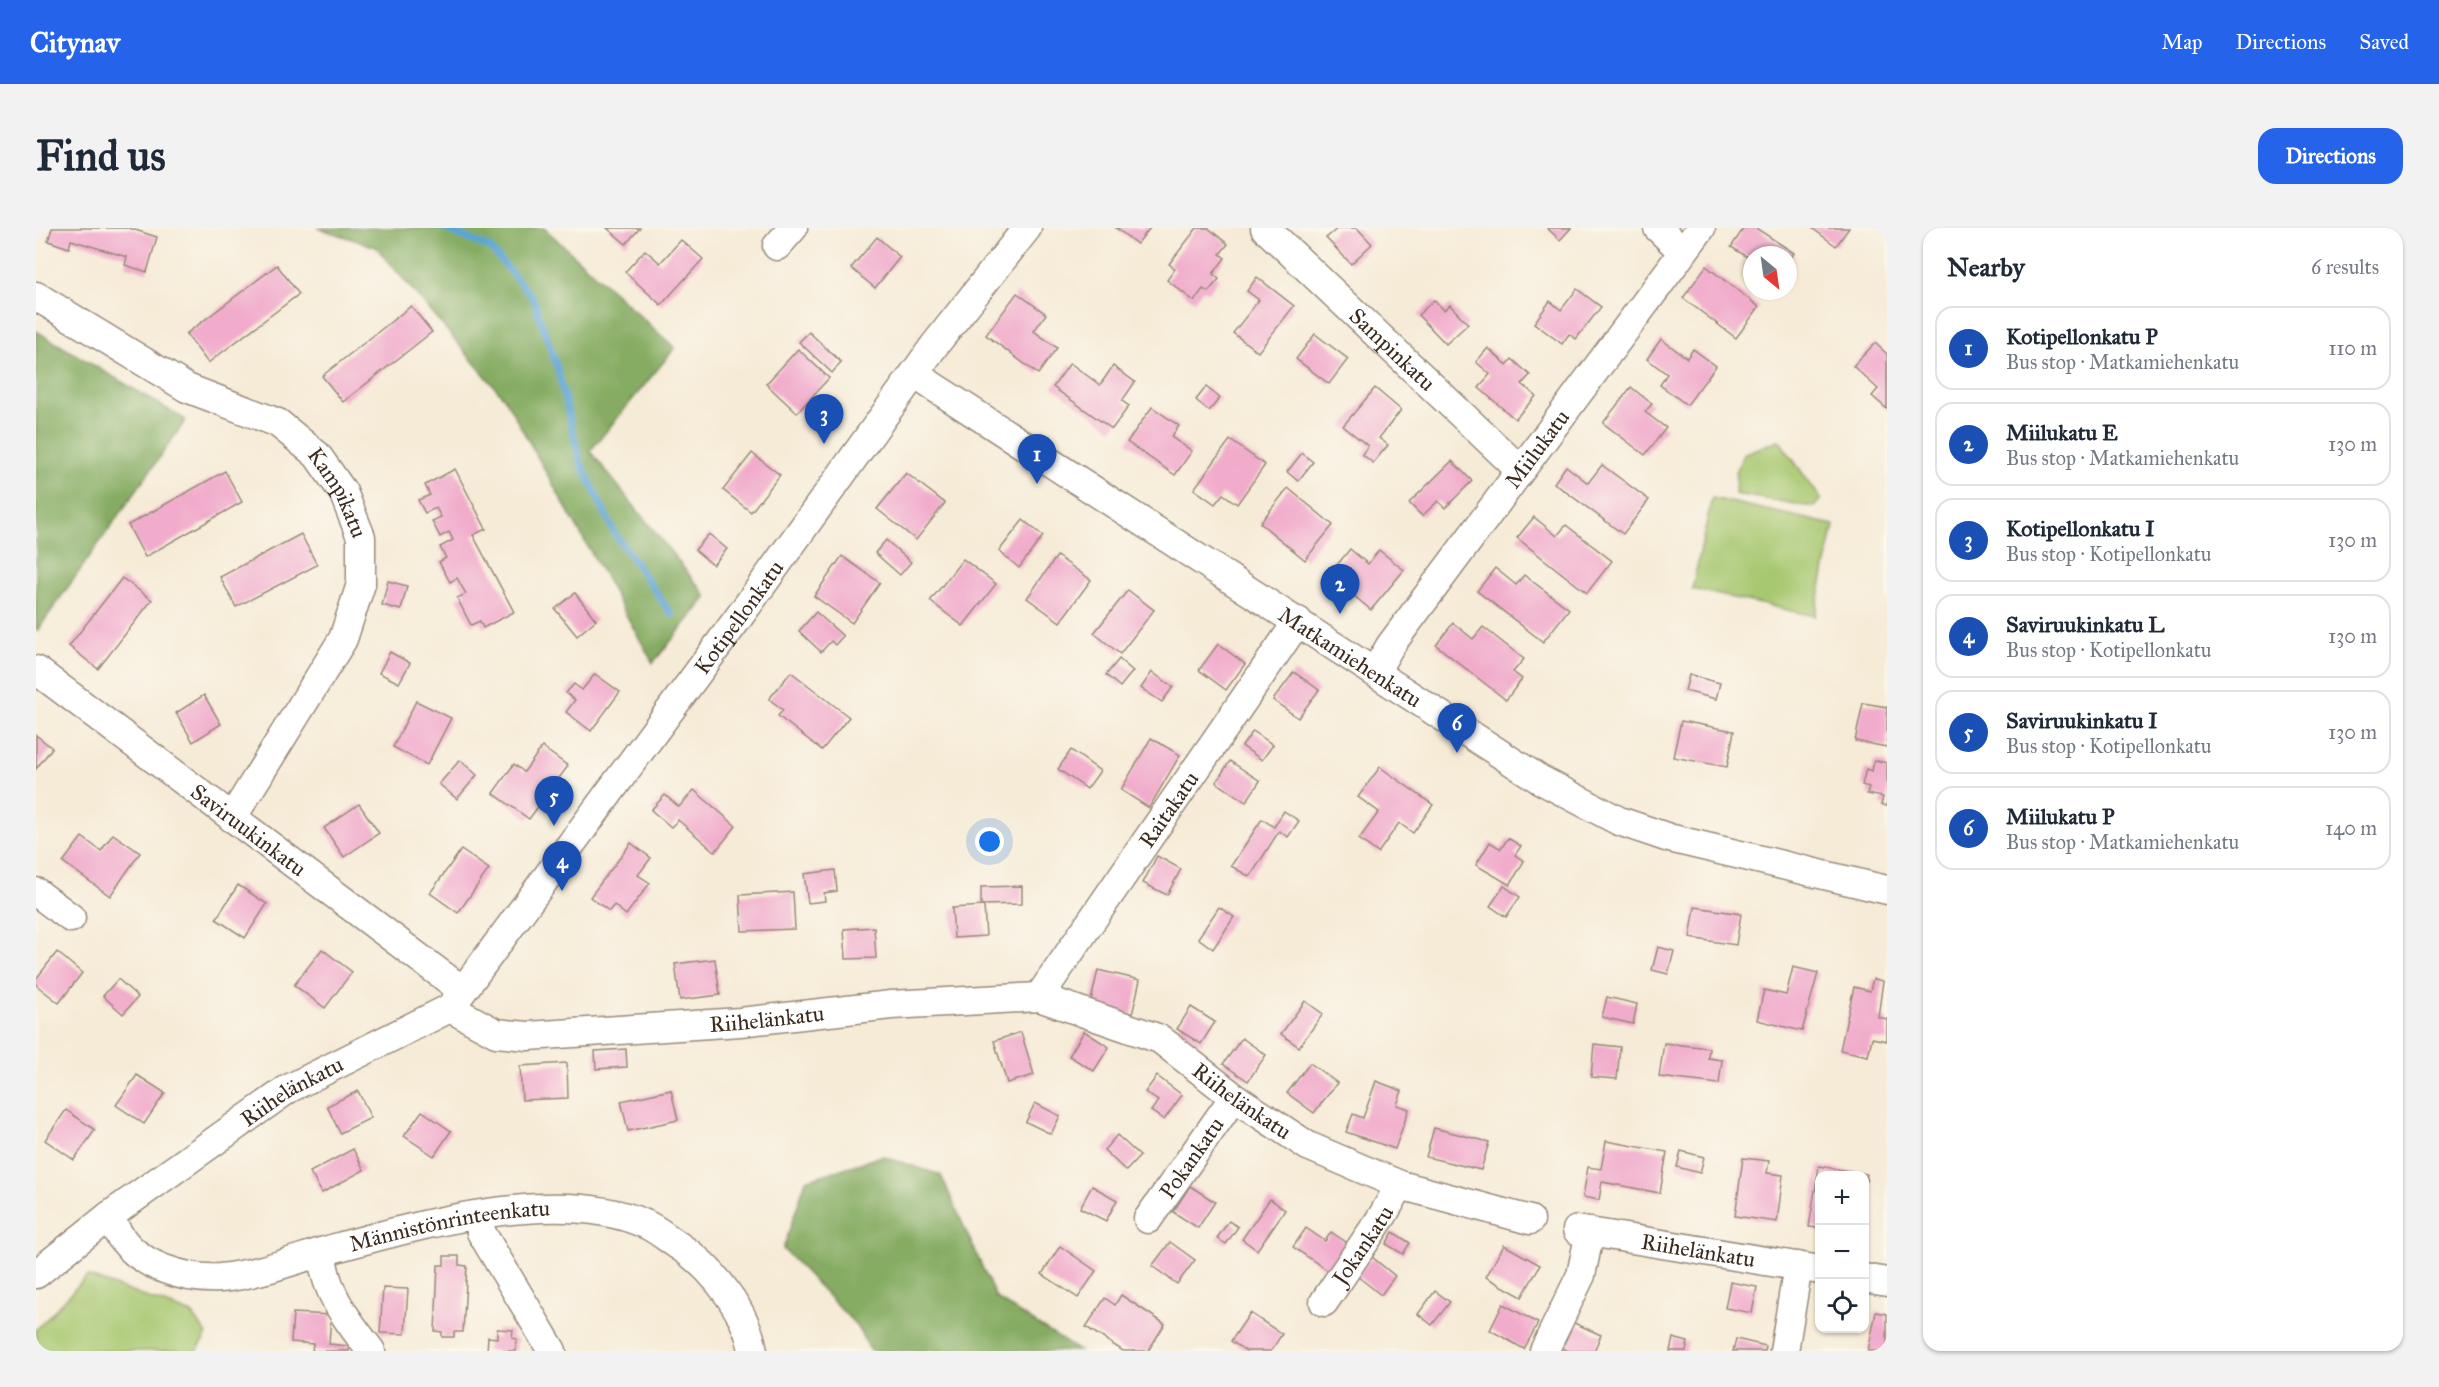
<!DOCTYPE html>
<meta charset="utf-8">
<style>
:root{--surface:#fff;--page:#f2f2f3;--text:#1f2937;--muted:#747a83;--line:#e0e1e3;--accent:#2563eb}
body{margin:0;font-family:"IM FELL Great Primer",serif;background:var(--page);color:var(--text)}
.controls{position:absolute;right:18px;bottom:18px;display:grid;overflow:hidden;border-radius:12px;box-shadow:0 2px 4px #0004}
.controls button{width:54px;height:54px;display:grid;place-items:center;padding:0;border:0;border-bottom:2px solid var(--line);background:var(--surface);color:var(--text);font:30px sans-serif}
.compass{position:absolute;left:1707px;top:18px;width:54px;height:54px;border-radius:50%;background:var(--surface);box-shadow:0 2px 4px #0004;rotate:151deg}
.you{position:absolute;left:954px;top:614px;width:21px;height:21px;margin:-15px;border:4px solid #fff;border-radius:50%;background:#1a73e8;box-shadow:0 0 0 9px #1a73e833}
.badge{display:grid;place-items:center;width:39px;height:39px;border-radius:50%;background:var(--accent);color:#fff;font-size:20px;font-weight:700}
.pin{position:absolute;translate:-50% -50px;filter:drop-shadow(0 2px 3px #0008)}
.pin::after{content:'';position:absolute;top:32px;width:21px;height:18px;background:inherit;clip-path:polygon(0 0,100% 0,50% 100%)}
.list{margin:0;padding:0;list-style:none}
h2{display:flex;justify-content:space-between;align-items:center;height:78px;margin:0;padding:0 24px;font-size:26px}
h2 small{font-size:20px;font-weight:400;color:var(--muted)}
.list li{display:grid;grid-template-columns:39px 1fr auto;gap:18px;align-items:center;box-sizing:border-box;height:84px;margin:0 12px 12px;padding:0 12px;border:2px solid var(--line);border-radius:18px}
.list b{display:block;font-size:22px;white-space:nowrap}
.list p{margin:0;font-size:20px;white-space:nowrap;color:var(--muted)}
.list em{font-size:20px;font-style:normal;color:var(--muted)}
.icon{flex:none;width:33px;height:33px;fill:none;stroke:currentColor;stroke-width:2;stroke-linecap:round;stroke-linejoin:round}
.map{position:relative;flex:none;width:1851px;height:1123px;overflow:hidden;border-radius:18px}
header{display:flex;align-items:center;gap:36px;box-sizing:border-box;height:84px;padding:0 30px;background:var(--accent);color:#fff}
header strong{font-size:28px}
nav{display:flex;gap:33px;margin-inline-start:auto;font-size:21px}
.intro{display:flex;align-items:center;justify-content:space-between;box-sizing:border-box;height:144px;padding:0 36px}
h1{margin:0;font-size:42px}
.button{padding:15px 27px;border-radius:18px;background:var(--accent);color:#fff;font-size:21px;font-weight:700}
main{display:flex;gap:36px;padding:0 36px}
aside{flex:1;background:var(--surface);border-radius:18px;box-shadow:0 2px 4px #0004}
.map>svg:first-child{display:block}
.green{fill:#a7c76f;stroke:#717846;stroke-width:1.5}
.forest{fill:#85ac62;stroke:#606b40;stroke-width:1.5}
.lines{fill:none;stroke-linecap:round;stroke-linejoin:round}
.stream{stroke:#5ca4d3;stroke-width:7}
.building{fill:#f1accc}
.minor-casing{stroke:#988a7a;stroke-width:31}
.minor{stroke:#fff;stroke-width:28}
.labels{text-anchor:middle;stroke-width:4.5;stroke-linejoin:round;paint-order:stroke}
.street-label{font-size:22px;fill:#3b2a1e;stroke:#fbf7ec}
</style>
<header>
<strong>Citynav</strong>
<nav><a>Map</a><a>Directions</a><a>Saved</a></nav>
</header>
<div class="intro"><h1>Find us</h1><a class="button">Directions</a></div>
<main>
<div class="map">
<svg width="1851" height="1123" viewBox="0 0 1851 1123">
<rect width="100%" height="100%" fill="#fbf7ec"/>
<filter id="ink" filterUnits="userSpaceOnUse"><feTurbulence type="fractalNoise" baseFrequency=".0167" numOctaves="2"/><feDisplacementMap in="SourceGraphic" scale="12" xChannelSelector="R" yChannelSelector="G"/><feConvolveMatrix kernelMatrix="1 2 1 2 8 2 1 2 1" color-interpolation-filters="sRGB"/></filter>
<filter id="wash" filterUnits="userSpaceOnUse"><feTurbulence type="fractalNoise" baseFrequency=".008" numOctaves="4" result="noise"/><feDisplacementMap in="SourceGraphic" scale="24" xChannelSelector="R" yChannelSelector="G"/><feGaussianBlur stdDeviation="1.35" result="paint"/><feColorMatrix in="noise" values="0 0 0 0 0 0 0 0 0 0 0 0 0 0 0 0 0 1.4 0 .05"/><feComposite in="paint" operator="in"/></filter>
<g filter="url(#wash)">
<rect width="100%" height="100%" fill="#f6ebd7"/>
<!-- green -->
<g class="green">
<polygon points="1743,212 1785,271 1778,279 1699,266 1700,242 1709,225"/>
<polygon points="1676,270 1798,297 1779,388 1656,361"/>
<polygon points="51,1048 156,1086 171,1106 161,1123 0,1123 0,1102"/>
</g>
<!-- forest -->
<g class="forest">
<polygon points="282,0 508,0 639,120 554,223 671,369 617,435 469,171 340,19"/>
<polygon points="0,103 150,192 1,403 0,402"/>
<polygon points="846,928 905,947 960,1070 1043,1123 835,1123 819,1096 747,1021 770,952"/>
</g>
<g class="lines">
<!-- stream -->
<polyline class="stream" points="407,0 454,20 497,70 521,139 544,233 579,306 636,387"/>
</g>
<g id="blocks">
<!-- building -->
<g class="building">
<polygon points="16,0 93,0 121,9 111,44 89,37 91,29 35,12 33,20 12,13"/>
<polygon points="571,0 604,0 590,16"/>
<polygon points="1080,0 1114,0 1101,16"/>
<polygon points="1161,0 1172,0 1192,16 1184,26 1189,30 1177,46 1183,51 1172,64 1167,61 1158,73 1131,52 1139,41 1133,36"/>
<polygon points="1302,0 1321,0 1336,16 1315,36 1290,10"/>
<polygon points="1511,0 1535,0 1524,12"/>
<polygon points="1708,0 1720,0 1758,25 1752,34 1752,27 1716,27 1716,32 1695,19"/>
<polygon points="1776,0 1813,0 1800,18"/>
<polygon points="841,9 864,29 839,60 815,40"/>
<polygon points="645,12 667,31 625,77 589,44 609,22 624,35"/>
<polygon points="241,37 263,66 172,135 150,106"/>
<polygon points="1670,38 1723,79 1700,110 1647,70"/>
<polygon points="1221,49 1258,78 1222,124 1197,105 1223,72 1211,63"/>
<polygon points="1541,61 1565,79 1540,111 1533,106 1526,116 1498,95 1514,73 1525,82"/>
<polygon points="981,65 1010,86 998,103 1021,120 1002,146 950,107"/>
<polygon points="1398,72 1408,82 1414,77 1432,96 1410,116 1382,87"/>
<polygon points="375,78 396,104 307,174 286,148"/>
<polygon points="773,104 805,134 796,145 763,114"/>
<polygon points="1279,106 1312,131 1293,156 1260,131"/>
<polygon points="1625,111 1651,130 1657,121 1680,138 1651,177 1624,157 1631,146 1611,131"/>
<polygon points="1839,115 1851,126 1851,181 1836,168 1842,161 1817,138"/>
<polygon points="1452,120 1471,137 1476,131 1494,147 1486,156 1500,168 1479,191 1443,160 1454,146 1440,134"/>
<polygon points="762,121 793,150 761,185 730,156"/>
<polygon points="1034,135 1064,157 1077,138 1099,154 1086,173 1093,178 1076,201 1017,159"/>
<polygon points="1170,159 1184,170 1173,183 1160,172"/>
<polygon points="1595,159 1616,176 1609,184 1630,200 1609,227 1567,195"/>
<polygon points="1339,160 1365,182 1343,210 1352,217 1337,235 1326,226 1332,218 1307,198"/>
<polygon points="1116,179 1143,198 1135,209 1156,223 1139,247 1091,214"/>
<polygon points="1194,212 1229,237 1201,276 1187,266 1179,276 1158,261"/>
<polygon points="716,225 744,247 715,284 687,262"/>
<polygon points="1266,225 1277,234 1262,253 1251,244"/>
<polygon points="1416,233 1436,253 1409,280 1402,273 1386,288 1373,275"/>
<polygon points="1566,237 1613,272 1587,306 1518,255 1530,238 1552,255"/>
<polygon points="419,241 450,301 437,307 478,384 447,400 444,393 435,397 421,370 430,366 421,350 414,354 403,334 410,330 404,319 417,312 413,304 404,309 396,293 405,289 400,280 389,285 382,272 394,267 389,257"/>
<polygon points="189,243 206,274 109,329 92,297"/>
<polygon points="870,245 909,275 880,312 841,281"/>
<polygon points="1252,260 1297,297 1269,332 1224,295"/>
<polygon points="1498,289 1521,308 1530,297 1576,333 1551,365 1481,310"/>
<polygon points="987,292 1007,308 983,340 963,323"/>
<polygon points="265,306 281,337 200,379 184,349"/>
<polygon points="673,306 691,321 677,337 659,322"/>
<polygon points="850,312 875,334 864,347 839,325"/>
<polygon points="1314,321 1332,336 1343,322 1368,342 1335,382 1293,347"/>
<polygon points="806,328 844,355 816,395 778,368"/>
<polygon points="1021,328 1055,352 1024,394 991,370"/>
<polygon points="927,331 960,356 927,398 894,373"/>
<polygon points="1459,340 1480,357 1488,347 1533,381 1507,414 1441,363"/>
<polygon points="86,350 116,372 62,441 33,418"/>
<polygon points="352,353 371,358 365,382 346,377"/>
<polygon points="1092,362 1118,382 1084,426 1058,405"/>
<polygon points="539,365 560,392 541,408 519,381"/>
<polygon points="780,384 807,408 799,417 795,413 785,424 763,403"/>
<polygon points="1417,395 1437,411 1447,399 1488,431 1477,444 1486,451 1470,472 1400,417"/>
<polygon points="1182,416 1209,436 1190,462 1163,442"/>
<polygon points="354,424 374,435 363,455 343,445"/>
<polygon points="1083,431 1097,443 1084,459 1070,447"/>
<polygon points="755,444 813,489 786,522 742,488 747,482 733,471"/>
<polygon points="1116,444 1137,459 1126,474 1105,460"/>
<polygon points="1258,444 1283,462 1262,490 1237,472"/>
<polygon points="559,446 584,464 555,503 530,484 539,472 530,465 538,456 546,462"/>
<polygon points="1653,447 1684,455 1680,471 1649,463"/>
<polygon points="168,467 185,496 157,514 140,485"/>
<polygon points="380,473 415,490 391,537 357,519"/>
<polygon points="1827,475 1851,479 1851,519 1819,513"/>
<polygon points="1645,493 1698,503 1691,539 1637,529"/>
<polygon points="1217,503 1237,517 1226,532 1206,518"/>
<polygon points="0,507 16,520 0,541"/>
<polygon points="1115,510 1144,527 1113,580 1085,562"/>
<polygon points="506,519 532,538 493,591 457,565 478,536 488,544"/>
<polygon points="1035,522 1064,543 1051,561 1022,541"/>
<polygon points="424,532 441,547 421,571 403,556"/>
<polygon points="1838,532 1851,535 1851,578 1845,577 1847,569 1831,566 1833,559 1826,557 1830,541 1836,543"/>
<polygon points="1194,533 1224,553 1210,574 1180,554"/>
<polygon points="1344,539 1397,577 1377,605 1363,595 1342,625 1323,611 1343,584 1322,569"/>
<polygon points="658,562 700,598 679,624 642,592 635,599 615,582 629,567 643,579"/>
<polygon points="323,576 343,605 308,629 288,600"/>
<polygon points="1248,583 1263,593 1252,609 1243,603 1214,649 1195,638 1226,591 1238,599"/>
<polygon points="77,606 104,625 74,668 27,634 46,609 65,623"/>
<polygon points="1472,610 1485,618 1479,627 1488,633 1474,657 1440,637 1454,614 1465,621"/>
<polygon points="595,615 615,630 602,647 614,655 590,687 578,677 573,683 554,669"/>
<polygon points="425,622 453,641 422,685 394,665"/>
<polygon points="1121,628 1145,641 1131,667 1107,655"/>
<polygon points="799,642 801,663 788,665 789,673 772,675 768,646"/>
<polygon points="202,657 231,676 209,710 180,691"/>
<polygon points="986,658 986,676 945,677 945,659"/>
<polygon points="1468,658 1484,669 1470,689 1454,678"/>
<polygon points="757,664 759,701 706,703 704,667"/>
<polygon points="948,678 950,708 918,710 916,680"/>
<polygon points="1183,679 1198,689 1177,721 1162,710"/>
<polygon points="1659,679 1705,686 1700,717 1654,710"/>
<polygon points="838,699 840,730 810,731 808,701"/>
<polygon points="1622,719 1638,723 1632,746 1616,742"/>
<polygon points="286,721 316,744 289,780 258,757"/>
<polygon points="21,724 46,745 23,775 0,757 0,751"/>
<polygon points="679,731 684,767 644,772 639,736"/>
<polygon points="1757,739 1782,745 1766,803 1721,792 1728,762 1750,767"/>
<polygon points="1062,742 1104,752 1096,787 1054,777"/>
<polygon points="82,751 102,769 87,786 67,768"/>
<polygon points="1837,751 1847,753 1842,789 1851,791 1851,813 1836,810 1832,828 1804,822 1818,759 1834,763"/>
<polygon points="1571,769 1601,776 1597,796 1566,789"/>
<polygon points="1269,773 1287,786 1263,819 1245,806"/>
<polygon points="1155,779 1179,794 1165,816 1141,801"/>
<polygon points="1048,803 1073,819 1058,843 1033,828"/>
<polygon points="985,804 998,847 971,855 958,813"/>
<polygon points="1206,810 1230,827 1212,853 1187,836"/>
<polygon points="1628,815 1673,820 1672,830 1686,832 1683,856 1623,849"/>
<polygon points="1558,816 1584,819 1581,851 1555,849"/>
<polygon points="590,821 591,839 560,841 559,823"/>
<polygon points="531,835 532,870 486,872 484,838"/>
<polygon points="1274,835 1301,855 1278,885 1251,865"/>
<polygon points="101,847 129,865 108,896 80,877"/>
<polygon points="1121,848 1146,867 1128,892 1115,883 1122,873 1109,864"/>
<polygon points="1340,853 1366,863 1361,877 1373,881 1359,921 1310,904 1317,886 1327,890"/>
<polygon points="635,862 642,892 592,903 585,873"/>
<polygon points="322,863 335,890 304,905 291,878"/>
<polygon points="999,875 1024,888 1015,906 990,894"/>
<polygon points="30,882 59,902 38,932 9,912"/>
<polygon points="386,883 415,903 398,928 368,908"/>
<polygon points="1398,900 1453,914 1445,942 1390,929"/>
<polygon points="1081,907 1104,928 1090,943 1068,922"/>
<polygon points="1570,913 1631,924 1624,965 1566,954 1563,972 1547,969 1552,939 1565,941"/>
<polygon points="317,921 328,942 286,965 274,944"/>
<polygon points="1645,923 1668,929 1664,945 1641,939"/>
<polygon points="1707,930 1733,933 1731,945 1747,947 1741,994 1699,988"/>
<polygon points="1783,938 1831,946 1830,954 1828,948 1784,948 1784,1000 1773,999"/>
<polygon points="1056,958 1081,972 1070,993 1044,980"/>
<polygon points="1154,958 1179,974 1162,1000 1137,984"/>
<polygon points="1234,971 1249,982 1221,1022 1206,1011"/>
<polygon points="1193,993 1202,999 1190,1016 1181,1010"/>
<polygon points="1270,1000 1289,1013 1295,1004 1313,1016 1294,1044 1257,1019"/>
<polygon points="1357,1004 1374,1015 1367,1026 1350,1016"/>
<polygon points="1134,1014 1159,1032 1141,1056 1116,1038"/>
<polygon points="1468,1017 1504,1037 1486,1069 1450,1049"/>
<polygon points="1024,1018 1060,1043 1042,1070 1006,1046"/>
<polygon points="408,1028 423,1028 423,1037 431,1038 427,1104 418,1104 418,1109 406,1109 406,1104 399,1103 402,1037 408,1037"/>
<polygon points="1336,1029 1359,1048 1345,1067 1321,1048"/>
<polygon points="1694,1054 1721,1059 1716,1085 1689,1080"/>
<polygon points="347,1060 372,1061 369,1106 344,1105"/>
<polygon points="1399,1063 1414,1074 1396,1097 1382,1086"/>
<polygon points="1085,1067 1129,1096 1112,1123 1087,1123 1050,1099 1069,1070 1079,1077"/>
<polygon points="1467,1076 1502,1095 1488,1121 1454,1102"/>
<polygon points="1840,1084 1851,1086 1851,1123 1832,1123"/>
<polygon points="257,1085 295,1087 293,1116 313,1118 313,1123 276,1123 277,1116 255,1114"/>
<polygon points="1214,1085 1246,1106 1235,1123 1210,1123 1195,1113"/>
<polygon points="1536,1094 1565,1107 1558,1123 1533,1123 1525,1120"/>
<polygon points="461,1101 477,1102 476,1110 481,1111 480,1123 451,1123 452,1109 461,1110"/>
<polygon points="1637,1110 1652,1114 1650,1123 1634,1123"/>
<polygon points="1700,1111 1730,1118 1729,1123 1697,1123"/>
</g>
</g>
</g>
<g filter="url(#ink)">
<use href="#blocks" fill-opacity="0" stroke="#988a7a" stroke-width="1.5"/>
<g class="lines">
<!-- minor casing -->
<g class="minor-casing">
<g id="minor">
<path id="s1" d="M1229,0L1484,242"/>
<polyline points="1622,0 1647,24"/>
<polyline points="741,18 757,0"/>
<path id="s2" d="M0,68L151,160L242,195L281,227L307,264L325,309V356L307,411L196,590"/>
<path id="s3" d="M878,146L1503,551L1583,593L1633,610L1851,662"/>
<path id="s4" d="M0,442L426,762"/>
<path id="s5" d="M1339,444L1354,418L1665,0"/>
<polyline points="0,664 35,690"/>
<path id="s6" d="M1003,769L1262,393"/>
<path id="s7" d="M414,780L460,805L492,808L704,794L855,777L1003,769L1124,811L1198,869L1272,918L1364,957L1494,992"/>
<path id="s8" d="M414,780L703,389L898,118L991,0"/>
<polyline points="443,987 445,1004 516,1123"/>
<path id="s9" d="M73,988C77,996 81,1005 87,1012C107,1039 151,1052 184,1050C218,1047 253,1034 285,1024C375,999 520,956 609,996C621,1001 632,1011 643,1018C676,1039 711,1084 717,1123"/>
<path id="s10" d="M1112,991L1198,869"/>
<path id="s11" d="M1541,1002L1784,1042"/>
<path d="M286,1024C288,1064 312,1093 335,1123"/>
<path id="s12" d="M0,1046L73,988L252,861L414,780"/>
<polyline points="1828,1050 1851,1054"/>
<path id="s13" d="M1288,1074L1347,987L1364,957"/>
<polyline points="1508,1123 1545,1047 1554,1004"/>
<polyline points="1748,1123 1762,1038"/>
</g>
</g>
<!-- minor -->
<use href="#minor" class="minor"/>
</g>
</g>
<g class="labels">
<!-- street labels -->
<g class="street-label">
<text dy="8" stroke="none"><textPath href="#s1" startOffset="176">Sampinkatu</textPath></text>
<text dy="8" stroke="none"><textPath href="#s5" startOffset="276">Miilukatu</textPath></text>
<text dy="8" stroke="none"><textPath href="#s2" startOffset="368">Kampikatu</textPath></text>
<text dy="8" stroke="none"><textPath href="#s8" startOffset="486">Kotipellonkatu</textPath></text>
<text dy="8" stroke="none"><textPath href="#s3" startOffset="520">Matkamiehenkatu</textPath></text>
<text dy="8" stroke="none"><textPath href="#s6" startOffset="228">Raitakatu</textPath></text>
<text dy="8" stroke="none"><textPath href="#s4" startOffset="266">Saviruukinkatu</textPath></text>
<text dy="8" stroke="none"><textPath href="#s7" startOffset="324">Riihelänkatu</textPath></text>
<text dy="8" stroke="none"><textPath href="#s12" startOffset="315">Riihelänkatu</textPath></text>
<text dy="8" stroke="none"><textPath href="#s7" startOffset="828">Riihelänkatu</textPath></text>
<text dy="8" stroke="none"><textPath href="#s10" startOffset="75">Pokankatu</textPath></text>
<text dy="8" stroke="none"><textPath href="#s9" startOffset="372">Männistönrinteenkatu</textPath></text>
<text dy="8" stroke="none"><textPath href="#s13" startOffset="69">Jokankatu</textPath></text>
<text dy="8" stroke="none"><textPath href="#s11" startOffset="123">Riihelänkatu</textPath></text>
</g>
</g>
</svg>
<div class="controls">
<button>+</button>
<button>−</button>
<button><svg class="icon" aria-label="locate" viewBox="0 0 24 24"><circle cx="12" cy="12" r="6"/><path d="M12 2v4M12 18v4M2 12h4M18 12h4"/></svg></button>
</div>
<svg class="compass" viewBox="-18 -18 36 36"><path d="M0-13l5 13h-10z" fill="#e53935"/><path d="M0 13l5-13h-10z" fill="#747a83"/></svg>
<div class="you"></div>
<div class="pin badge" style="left:1001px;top:256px;background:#1a4fb4">1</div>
<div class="pin badge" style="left:1304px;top:386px;background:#1a4fb4">2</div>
<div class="pin badge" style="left:788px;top:216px;background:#1a4fb4">3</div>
<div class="pin badge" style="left:526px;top:663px;background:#1a4fb4">4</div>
<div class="pin badge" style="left:518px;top:598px;background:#1a4fb4">5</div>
<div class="pin badge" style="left:1421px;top:525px;background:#1a4fb4">6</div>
</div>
<aside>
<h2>Nearby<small>6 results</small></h2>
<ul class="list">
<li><span class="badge" style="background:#1a4fb4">1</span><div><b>Kotipellonkatu P</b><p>Bus stop · Matkamiehenkatu</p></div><em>110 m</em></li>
<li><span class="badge" style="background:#1a4fb4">2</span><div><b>Miilukatu E</b><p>Bus stop · Matkamiehenkatu</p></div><em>130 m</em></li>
<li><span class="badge" style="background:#1a4fb4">3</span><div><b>Kotipellonkatu I</b><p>Bus stop · Kotipellonkatu</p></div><em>130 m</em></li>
<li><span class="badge" style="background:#1a4fb4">4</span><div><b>Saviruukinkatu L</b><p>Bus stop · Kotipellonkatu</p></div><em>130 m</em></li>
<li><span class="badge" style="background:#1a4fb4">5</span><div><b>Saviruukinkatu I</b><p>Bus stop · Kotipellonkatu</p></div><em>130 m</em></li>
<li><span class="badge" style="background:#1a4fb4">6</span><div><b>Miilukatu P</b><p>Bus stop · Matkamiehenkatu</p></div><em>140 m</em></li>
</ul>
</aside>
</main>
